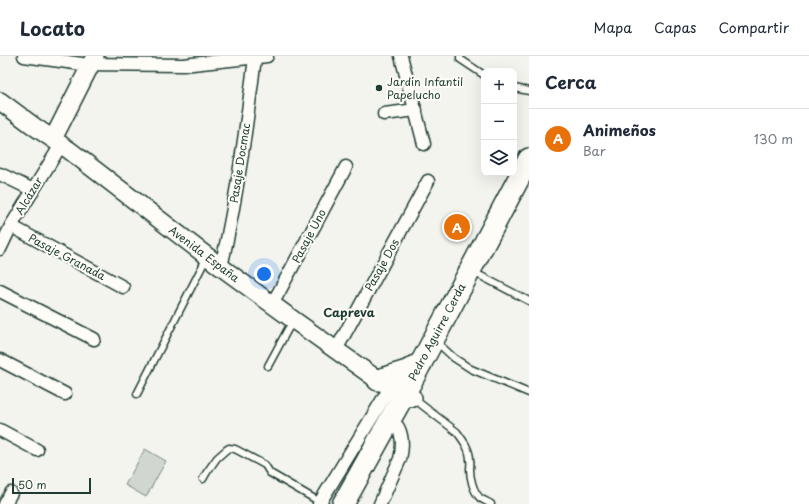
<!DOCTYPE html>
<html lang="es">
<meta charset="utf-8">
<style>
:root{--surface:#fff;--page:#f6f6f7;--text:#1f2937;--muted:#747a83;--line:#e0e1e3;--accent:#1f3d34}
body{margin:0;font-family:"Playpen Sans",sans-serif;background:var(--page);color:var(--text)}
.controls{position:absolute;right:12px;top:12px;display:grid;overflow:hidden;border-radius:8px;box-shadow:0 4px 16px #0002}
.controls button{width:36px;height:36px;display:grid;place-items:center;padding:0;border:0;border-bottom:1px solid var(--line);background:var(--surface);color:var(--text);font:20px sans-serif}
.scale{position:absolute;left:12px;bottom:10px;width:79px;box-sizing:border-box;padding-left:4px;border:2px solid #1f3d34;border-top:0;font-size:11px;line-height:14px;white-space:nowrap;color:#1f3d34;-webkit-text-stroke:3px #fdfcf7;paint-order:stroke}
.you{position:absolute;left:264px;top:218px;width:14px;height:14px;margin:-10px;border:3px solid #fff;border-radius:50%;background:#1a73e8;box-shadow:0 0 0 6px #1a73e833}
.badge{display:grid;place-items:center;width:26px;height:26px;border-radius:50%;background:var(--accent);color:#fff;font-size:13px;font-weight:700}
.pin{position:absolute;translate:-50% -50%;border:2px solid #fff;box-shadow:0 1px 4px #0006}
.list{margin:0;padding:0;list-style:none}
h2{display:flex;justify-content:space-between;align-items:center;height:52px;margin:0;padding:0 16px;font-size:17px}
h2 small{font-size:13px;font-weight:400;color:var(--muted)}
.list li{display:grid;grid-template-columns:26px 1fr auto;gap:12px;align-items:center;box-sizing:border-box;height:60px;padding:0 16px;border-top:1px solid var(--line)}
.list b{display:block;font-size:15px;white-space:nowrap}
.list p{margin:0;font-size:13px;white-space:nowrap;color:var(--muted)}
.list em{font-size:13px;font-style:normal;color:var(--muted)}
.icon{flex:none;width:22px;height:22px;fill:none;stroke:currentColor;stroke-width:2;stroke-linecap:round;stroke-linejoin:round}
.map{position:relative;flex:none;width:529px;height:448px;overflow:hidden}
header{display:flex;align-items:center;gap:24px;box-sizing:border-box;height:56px;padding:0 20px;background:var(--surface);border-bottom:1px solid var(--line)}
header strong{font-size:19px}
nav{display:flex;gap:22px;margin-inline-start:auto;font-size:14px}
main{display:flex}
aside{flex:1;background:var(--surface)}
.map>svg:first-child{display:block}
.green{fill:#d1d6d1;stroke:#788a82}
.lines{fill:none;stroke-linecap:round;stroke-linejoin:round}
.lane-casing{stroke:#1f3d34;stroke-width:9}
.street-casing{stroke:#1f3d34;stroke-width:15}
.secondary-casing{stroke:#1f3d34;stroke-width:20}
.highway-casing{stroke:#1f3d34;stroke-width:24}
.lane{stroke:#fdfcf7;stroke-width:6}
.street{stroke:#fdfcf7;stroke-width:12}
.secondary{stroke:#fdfcf7;stroke-width:17}
.highway{stroke:#fdfcf7;stroke-width:21}
.poi-dot{fill:#1f3d34;stroke:#fdfcf7;stroke-width:1.5}
.labels{text-anchor:middle;stroke-width:4;stroke-linejoin:round;paint-order:stroke}
.poi-label{font-size:11px;fill:#1f3d34;stroke:#fdfcf7;text-anchor:start}
.street-label{font-size:11px;fill:#1f3d34;stroke:#fdfcf7}
.neighbourhood-label{font-size:12px;font-weight:bold;fill:#1f3d34;stroke:#fdfcf7}
</style>
<header>
<strong>Locato</strong>
<nav><a>Mapa</a><a>Capas</a><a>Compartir</a></nav>
</header>
<main>
<div class="map">
<svg width="529" height="448" viewBox="0 0 529 448">
<rect width="100%" height="100%" fill="#f4f4ef"/>
<filter id="ink" filterUnits="userSpaceOnUse"><feTurbulence type="fractalNoise" baseFrequency=".025" numOctaves="2"/><feDisplacementMap in="SourceGraphic" scale="8" xChannelSelector="R" yChannelSelector="G"/><feConvolveMatrix kernelMatrix="1 2 1 2 8 2 1 2 1" color-interpolation-filters="sRGB"/></filter>
<g filter="url(#ink)">
<!-- green -->
<polygon class="green" points="145,393 166,405 146,441 125,429"/>
<g class="lines">
<!-- lane casing -->
<g class="lane-casing">
<g id="lane">
<polyline points="460,0 460,3 484,19"/>
<polyline points="514,32 529,35"/>
<polyline points="479,219 529,245"/>
<polyline points="441,290 454,302 471,313 529,337"/>
<polyline points="268,310 288,273 294,266"/>
<polyline points="137,338 207,201"/>
<path d="M414,343L457,376C463,384 470,393 470,404C471,407 470,410 470,413C470,422 473,435 480,442C483,444 488,446 491,448"/>
<polyline points="203,423 207,416 217,402 226,394 229,392 235,393 237,394 265,409 270,417 320,446"/>
</g>
</g>
<!-- street casing -->
<g class="street-casing">
<g id="street">
<polyline points="24,0 82,8 183,9 267,0"/>
<polyline points="401,0 424,88"/>
<polyline points="384,58 416,54"/>
<polyline points="0,118 33,134"/>
<polyline points="11,170 123,231"/>
<polyline points="0,193 11,170 61,89"/>
<path d="M221,211C237,142 246,72 255,2"/>
<polyline points="0,235 94,283"/>
<polyline points="272,248 280,234 346,111"/>
<polyline points="336,294 428,125"/>
<polyline points="0,304 65,338"/>
<polyline points="0,374 37,394"/>
<polyline points="5,448 11,437"/>
<polyline points="319,448 391,330"/>
<path d="M380,448L400,403C403,391 403,381 398,371"/>
</g>
</g>
<!-- secondary casing -->
<g class="secondary-casing">
<g id="secondary">
<polyline points="0,45 35,71 69,94 221,211 295,265 378,324 413,342"/>
<polyline points="53,83 95,0"/>
</g>
</g>
<!-- highway casing -->
<g class="highway-casing">
<g id="highway">
<polyline points="378,324 407,315 421,307"/>
<polyline points="343,448 410,328 529,103"/>
</g>
</g>
<!-- lane -->
<use href="#lane" class="lane"/>
<!-- street -->
<use href="#street" class="street"/>
<!-- secondary -->
<use href="#secondary" class="secondary"/>
<!-- highway -->
<use href="#highway" class="highway"/>
</g>
</g>
<!-- markers -->
<circle class="poi-dot" cx="379" cy="32" r="4"/>
<g class="labels">
<!-- poi labels -->
<g class="poi-label">
<text x="387" y="30">Jardín Infantil<tspan x="387" dy="13">Papelucho</tspan></text>
</g>
<!-- street labels -->
<g class="street-label">
<text transform="translate(240 107) rotate(-81)" y="4">Pasaje Docmac</text>
<text transform="translate(29 140) rotate(-59)" y="4">Alcázar</text>
<text transform="translate(309 180) rotate(-62)" y="4">Pasaje Uno</text>
<text transform="translate(204 198) rotate(37)" y="4">Avenida España</text>
<text transform="translate(67 201) rotate(28)" y="4">Pasaje Granada</text>
<text transform="translate(382 209) rotate(-61)" y="4">Pasaje Dos</text>
<text transform="translate(437 276) rotate(-62)" y="4">Pedro Aguirre Cerda</text>
</g>
<!-- neighbourhood labels -->
<g class="neighbourhood-label">
<text x="349" y="261">Capreva</text>
</g>
</g>
</svg>
<div class="controls">
<button>+</button>
<button>−</button>
<button><svg class="icon" aria-label="layers" viewBox="0 0 24 24"><path d="M12 4l9 5-9 5-9-5zM3 14l9 5 9-5"/></svg></button>
</div>
<div class="scale">50 m</div>
<div class="you"></div>
<div class="pin badge" style="left:457px;top:171px;background:#e8710a">A</div>
</div>
<aside>
<h2>Cerca<small></small></h2>
<ul class="list">
<li><span class="badge" style="background:#e8710a">A</span><div><b>Animeños</b><p>Bar</p></div><em>130 m</em></li>
</ul>
</aside>
</main>
